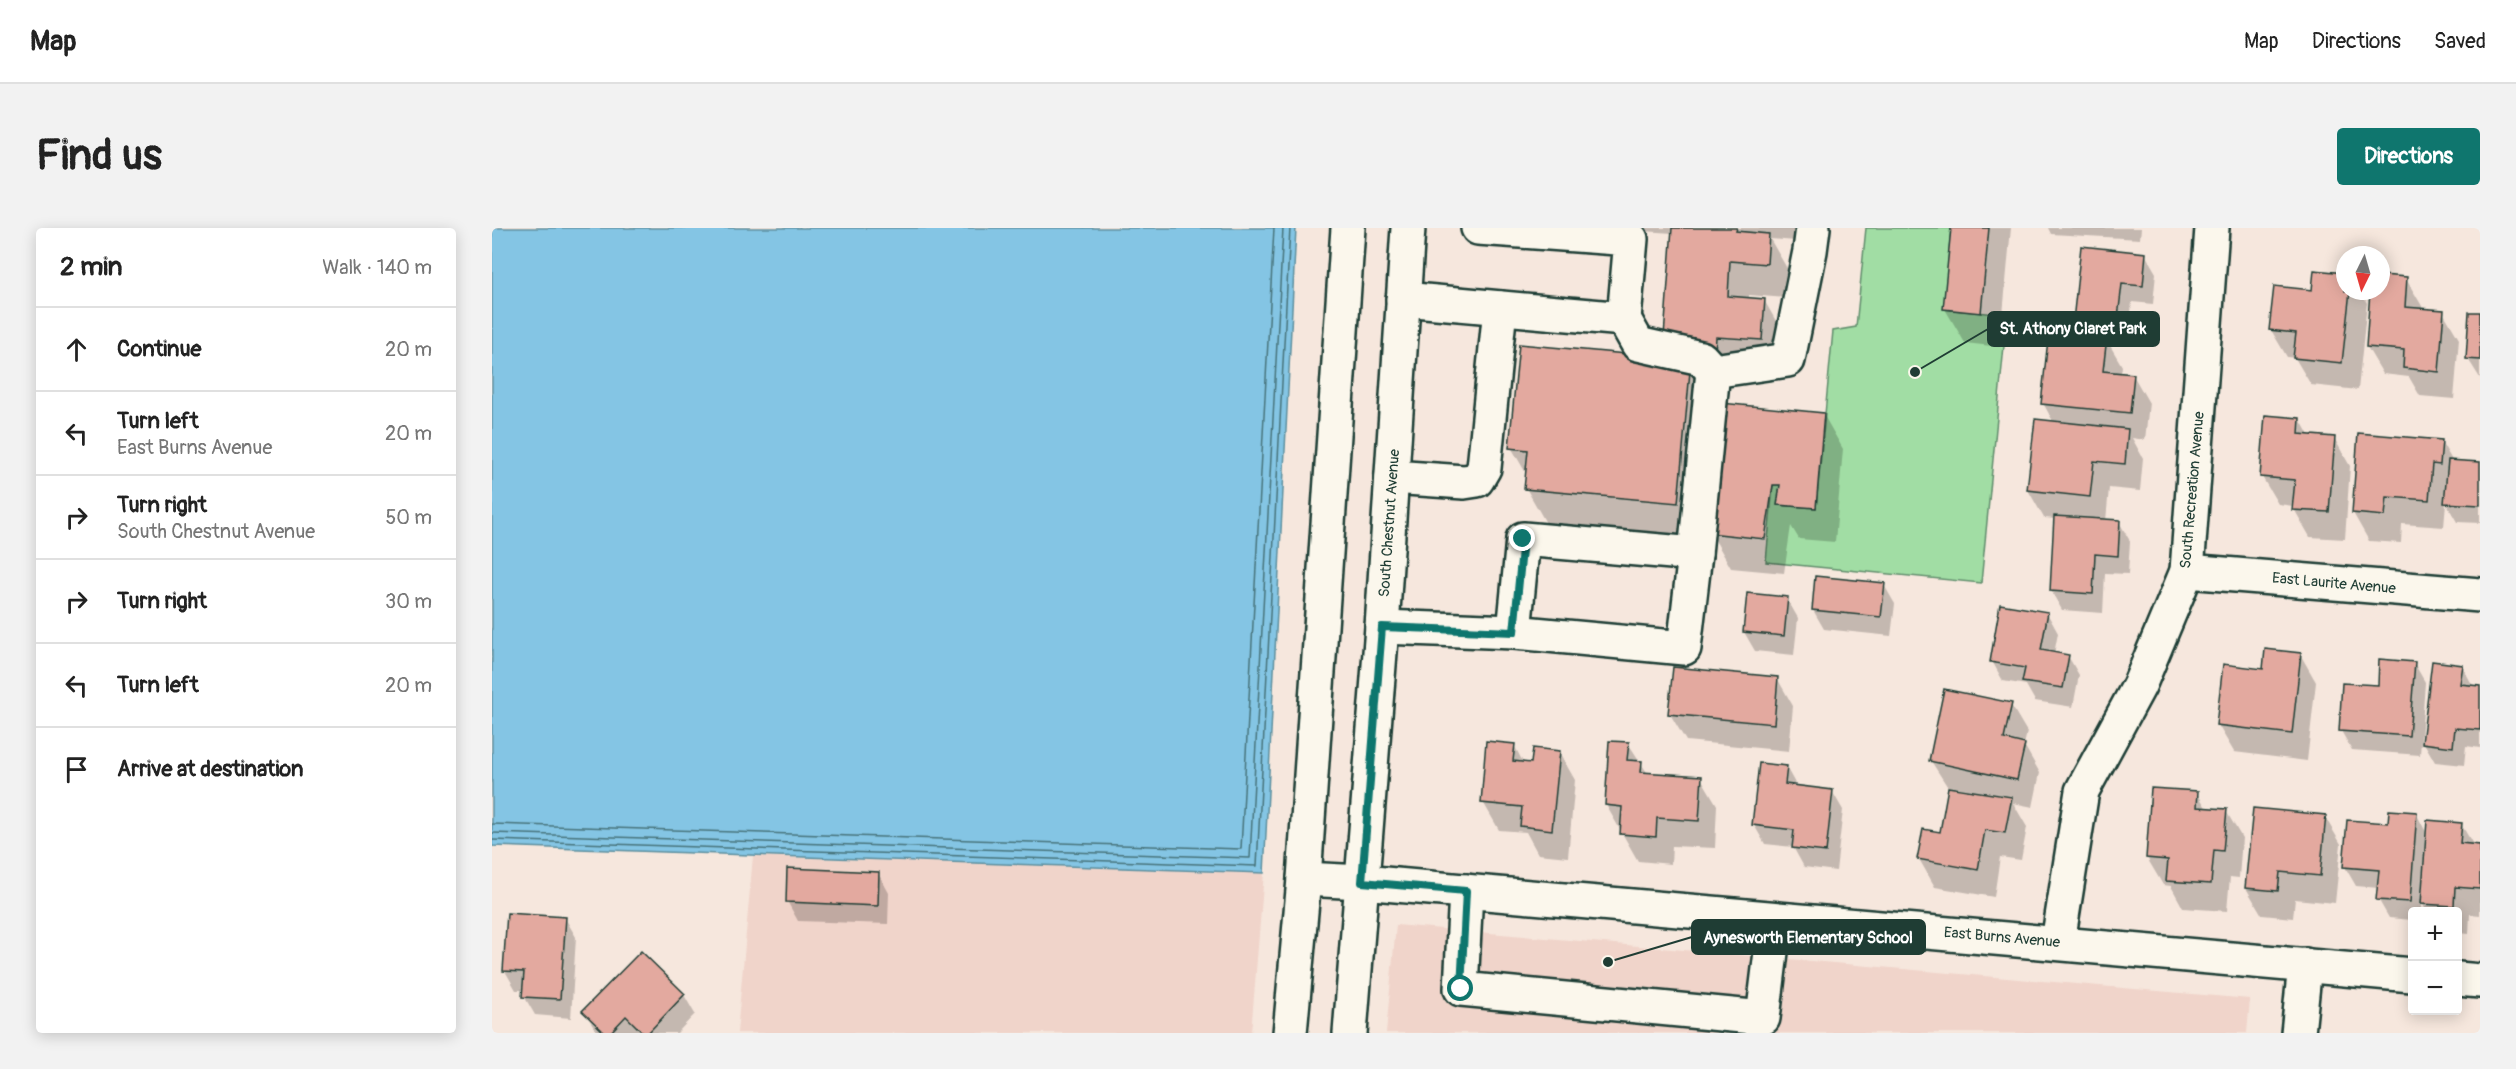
<!DOCTYPE html>
<meta charset="utf-8">
<style>
:root{--surface:#fff;--page:#f2f2f2;--text:#222;--muted:#767676;--line:#e0e0e0;--accent:#0f766e}
body{margin:0;font-family:Pangolin,sans-serif;background:var(--page);color:var(--text)}
.controls{position:absolute;right:18px;bottom:18px;display:grid;overflow:hidden;border-radius:6px;box-shadow:0 3px 15px #0003}
.controls button{width:54px;height:54px;display:grid;place-items:center;padding:0;border:0;border-bottom:2px solid var(--line);background:var(--surface);color:var(--text);font:30px sans-serif}
.compass{position:absolute;left:1844px;top:18px;width:54px;height:54px;border-radius:50%;background:var(--surface);box-shadow:0 3px 15px #0003;rotate:185deg}
.stop{position:absolute;width:18px;height:18px;margin:-14px;border:4px solid #0f766e;border-radius:50%;background:#fff}
.stop.end{background:#0f766e;border-color:#fff;box-shadow:0 2px 6px #0008}
.list{margin:0;padding:0;list-style:none}
h2{display:flex;justify-content:space-between;align-items:center;height:78px;margin:0;padding:0 24px;font-size:26px}
h2 small{font-size:20px;font-weight:400;color:var(--muted)}
.list li{display:grid;grid-template-columns:39px 1fr auto;gap:18px;align-items:center;box-sizing:border-box;height:84px;padding:0 24px;border-top:2px solid var(--line)}
.list b{display:block;font-size:22px;white-space:nowrap}
.list p{margin:0;font-size:20px;white-space:nowrap;color:var(--muted)}
.list em{font-size:20px;font-style:normal;color:var(--muted)}
.icon{flex:none;width:33px;height:33px;fill:none;stroke:currentColor;stroke-width:2;stroke-linecap:round;stroke-linejoin:round}
.map{position:relative;flex:none;width:1988px;height:805px;overflow:hidden;border-radius:6px}
header{display:flex;align-items:center;gap:36px;box-sizing:border-box;height:84px;padding:0 30px;background:var(--surface);border-bottom:2px solid var(--line)}
header strong{font-size:28px}
nav{display:flex;gap:33px;margin-inline-start:auto;font-size:21px}
.intro{display:flex;align-items:center;justify-content:space-between;box-sizing:border-box;height:144px;padding:0 36px}
h1{margin:0;font-size:42px}
.button{padding:15px 27px;border-radius:6px;background:var(--accent);color:#fff;font-size:21px;font-weight:700}
main{display:flex;gap:36px;padding:0 36px}
aside{flex:1;background:var(--surface);border-radius:6px;box-shadow:0 3px 15px #0003}
.map>svg:first-child{display:block}
.built{fill:#f0d4ca}
.green{fill:#a1dda4;stroke:#608d6c;stroke-width:1.5}
.water{fill:#84c5e4;stroke:#5c8f9e;stroke-width:1.5}
.shadow{fill:#0003}
.lines{fill:none;stroke-linecap:round;stroke-linejoin:round}
.shore{stroke:#47737a;stroke-width:1.5}
.building{fill:#e3a99f;stroke:#1f3d34;stroke-width:1.5}
.minor-casing{stroke:#1f3d34;stroke-width:38}
.major-casing{stroke:#1f3d34;stroke-width:38}
.minor{stroke:#fbf7ec;stroke-width:33}
.major{stroke:#fbf7ec;stroke-width:33}
.route{stroke:#0f766e;stroke-width:8}
.labels{text-anchor:middle;stroke-width:5;stroke-linejoin:round;paint-order:stroke}
.street-label{font-size:15px;fill:#1f3d34;stroke:#fbf7ec}
.leader{fill:none;stroke:#1f3d34;stroke-width:2}
.callout-dot{fill:#1f3d34;stroke:#fbf7ec;stroke-width:2}
.callout{fill:#1f3d34;stroke:#1f3d34;stroke-width:2}
.callout-label{font-size:16px;text-anchor:middle;font-weight:bold;fill:#fff}
</style>
<header>
<strong>Map</strong>
<nav><a>Map</a><a>Directions</a><a>Saved</a></nav>
</header>
<div class="intro"><h1>Find us</h1><a class="button">Directions</a></div>
<main>
<aside>
<h2>2 min<small>Walk · 140 m</small></h2>
<ul class="list">
<li><svg class="icon" aria-label="ahead" viewBox="0 0 24 24"><path d="M12 20V5M6 11l6-6 6 6"/></svg><div><b>Continue</b></div><em>20 m</em></li>
<li><svg class="icon" aria-label="left" viewBox="0 0 24 24"><path d="M17 20v-9H6M10 6l-5 5 5 5"/></svg><div><b>Turn left</b><p>East Burns Avenue</p></div><em>20 m</em></li>
<li><svg class="icon" aria-label="right" viewBox="0 0 24 24"><path d="M7 20v-9h11M14 6l5 5-5 5"/></svg><div><b>Turn right</b><p>South Chestnut Avenue</p></div><em>50 m</em></li>
<li><svg class="icon" aria-label="right" viewBox="0 0 24 24"><path d="M7 20v-9h11M14 6l5 5-5 5"/></svg><div><b>Turn right</b></div><em>30 m</em></li>
<li><svg class="icon" aria-label="left" viewBox="0 0 24 24"><path d="M17 20v-9H6M10 6l-5 5 5 5"/></svg><div><b>Turn left</b></div><em>20 m</em></li>
<li><svg class="icon" aria-label="arrive" viewBox="0 0 24 24"><path d="M6 21V4h12l-3 4 3 4H6"/></svg><div><b>Arrive at destination</b></div></li>
</ul>
</aside>
<div class="map">
<svg width="1988" height="805" viewBox="0 0 1988 805">
<rect width="100%" height="100%" fill="#f6e7dd"/>
<filter id="ink" filterUnits="userSpaceOnUse"><feTurbulence type="fractalNoise" baseFrequency=".0167" numOctaves="2"/><feDisplacementMap in="SourceGraphic" scale="12" xChannelSelector="R" yChannelSelector="G"/><feConvolveMatrix kernelMatrix="1 2 1 2 8 2 1 2 1" color-interpolation-filters="sRGB"/></filter>
<g filter="url(#ink)">
<!-- built -->
<g class="built">
<polygon points="261,628 772,645 759,805 245,805"/>
<polygon points="904,697 1758,771 1755,805 894,805"/>
</g>
<!-- green -->
<polygon class="green" points="1374,0 1459,0 1452,81 1515,87 1489,355 1274,334 1281,257 1288,257 1286,277 1324,280 1341,103 1364,99"/>
<!-- water -->
<polygon class="water" points="0,0 804,0 772,645 0,618"/>
<!-- shadow -->
<g class="shadow">
<polygon points="1104,0 1305,0 1304,13 1278,11 1296,42 1294,70 1257,67 1257,71 1272,72 1292,107 1289,146 1243,143 1242,159 1212,157 1205,309 1054,295 1034,260 1035,247 1019,219 1178,131 1181,5"/>
<polygon points="1461,0 1519,0 1508,119 1473,115 1453,81"/>
<polygon points="1556,0 1649,0 1648,11 1559,6"/>
<polygon points="1653,26 1664,45 1661,76 1640,74 1636,116 1616,114 1630,138 1629,146 1641,147 1657,175 1653,212 1640,210 1651,230 1648,263 1617,260 1614,293 1627,294 1638,313 1636,346 1613,345 1611,385 1570,382 1559,363 1564,291 1552,290 1536,262 1562,195 1551,175 1591,108 1582,93"/>
<polygon points="1853,47 1853,63 1868,63 1875,75 1866,162 1819,157 1803,130 1795,129 1779,102 1821,63"/>
<polygon points="1889,49 1914,51 1930,78 1930,82 1951,84 1967,111 1962,171 1928,168 1917,149 1891,146 1875,119 1880,63 1889,63"/>
<polygon points="1988,86 1988,150 1976,131"/>
<polygon points="1331,186 1351,221 1343,314 1307,311 1299,298 1292,345 1239,340 1219,305"/>
<polygon points="1808,191 1818,209 1842,210 1858,238 1853,311 1818,309 1802,281 1802,278 1786,276 1770,249"/>
<polygon points="1949,213 1961,234 1988,236 1988,295 1965,294 1954,275 1952,299 1910,296 1909,315 1877,313 1861,285"/>
<polygon points="1392,357 1403,376 1399,408 1332,401 1321,382"/>
<polygon points="1295,371 1306,390 1302,427 1263,423 1252,404"/>
<polygon points="1555,385 1566,405 1562,426 1576,428 1587,447 1581,479 1543,473 1534,457 1511,453 1500,433"/>
<polygon points="1808,426 1824,454 1815,533 1742,524 1726,497 1772,443"/>
<polygon points="1922,435 1933,454 1928,527 1860,522 1849,503 1887,459"/>
<polygon points="1970,438 1981,458 1988,460 1988,520 1974,518 1972,537 1943,534 1932,515"/>
<polygon points="1285,450 1301,478 1297,523 1194,513 1178,486"/>
<polygon points="1519,477 1535,504 1532,517 1548,545 1541,579 1521,575 1535,599 1529,632 1508,629 1502,669 1443,659 1427,631 1450,606 1457,561 1439,533"/>
<polygon points="1136,515 1156,546 1209,550 1225,577 1223,620 1180,618 1179,636 1146,633 1114,577"/>
<polygon points="1022,517 1032,536 1041,537 1067,524 1083,552 1076,629 1046,626 1034,604 1007,602 991,574"/>
<polygon points="1294,539 1305,559 1340,563 1351,582 1344,643 1312,639 1301,619 1273,616 1262,597"/>
<polygon points="1705,565 1715,581 1734,583 1750,610 1747,650 1738,649 1735,683 1691,680 1679,658 1671,657 1655,630"/>
<polygon points="1924,585 1935,606 1969,596 1982,618 1988,618 1988,687 1978,686 1977,706 1966,705 1966,684 1935,684 1930,675 1929,684 1920,684 1920,692 1897,690 1886,671 1887,660 1864,658 1853,639 1897,597"/>
<polygon points="1833,589 1849,616 1843,675 1803,671 1801,690 1770,687 1754,660"/>
<polygon points="386,645 397,665 396,696 306,693 295,673"/>
<polygon points="73,690 84,709 79,790 43,787 32,768 32,762 24,762 13,743"/>
<polygon points="149,725 192,767 203,786 185,805 106,805 92,783"/>
</g>
<g class="lines">
<!-- shore -->
<g class="shore">
<polyline points="0,596 749,621 782,0"/>
<polyline points="0,605 758,630 791,0"/>
<polyline points="0,612 765,638 798,0"/>
</g>
</g>
<!-- building -->
<g class="building">
<polygon points="1180,0 1245,0 1244,3 1277,6 1275,36 1238,33 1236,68 1273,71 1270,112 1224,109 1223,125 1171,122"/>
<polygon points="1459,0 1497,0 1489,85 1451,81"/>
<polygon points="1589,18 1654,25 1651,58 1630,56 1625,98 1581,93"/>
<polygon points="1822,42 1853,45 1853,63 1858,63 1850,135 1801,130 1804,105 1777,102 1782,58 1820,62"/>
<polygon points="1889,47 1915,49 1913,79 1952,82 1947,144 1911,140 1912,122 1874,119 1878,63 1889,63"/>
<polygon points="1977,84 1988,84 1988,132 1974,131"/>
<polygon points="1557,102 1615,109 1611,143 1642,146 1638,185 1549,176"/>
<polygon points="1027,116 1199,132 1186,275 1032,261 1036,222 1017,220"/>
<polygon points="1229,175 1332,185 1324,280 1285,277 1288,257 1281,257 1273,311 1217,305"/>
<polygon points="1773,187 1808,190 1807,206 1843,209 1837,284 1800,282 1803,252 1768,249"/>
<polygon points="1543,191 1636,201 1633,236 1602,233 1598,269 1535,262"/>
<polygon points="1866,205 1950,212 1948,237 1940,236 1937,272 1895,269 1893,288 1860,285"/>
<polygon points="1956,232 1988,234 1988,277 1952,275"/>
<polygon points="1562,288 1628,292 1626,328 1603,326 1601,366 1558,363"/>
<polygon points="1323,348 1393,355 1389,389 1320,382"/>
<polygon points="1255,365 1296,369 1292,408 1251,404"/>
<polygon points="1508,376 1556,384 1549,422 1577,427 1571,460 1530,454 1533,440 1498,434"/>
<polygon points="1773,421 1809,425 1800,506 1724,497 1731,436 1771,441"/>
<polygon points="1887,431 1923,434 1917,508 1847,503 1850,455 1886,457"/>
<polygon points="1940,433 1971,437 1968,456 1988,458 1988,502 1963,500 1961,519 1930,515"/>
<polygon points="1181,439 1286,449 1282,496 1176,486"/>
<polygon points="1452,461 1520,475 1512,511 1533,516 1525,552 1437,533"/>
<polygon points="994,513 1023,516 1021,533 1039,535 1041,520 1068,523 1060,602 1028,598 1030,579 989,575"/>
<polygon points="1117,513 1137,514 1135,532 1150,533 1149,544 1210,548 1207,593 1165,590 1164,609 1128,606 1130,579 1113,577"/>
<polygon points="1267,535 1295,538 1293,556 1341,562 1334,624 1300,620 1302,602 1260,597"/>
<polygon points="1456,559 1520,569 1513,605 1493,602 1486,642 1425,631 1431,601 1448,604"/>
<polygon points="1659,560 1706,563 1705,579 1735,581 1731,623 1722,622 1719,656 1674,653 1676,632 1654,630"/>
<polygon points="1761,580 1834,587 1828,648 1788,644 1786,663 1753,660"/>
<polygon points="1897,582 1925,584 1918,674 1884,672 1887,642 1851,639 1855,592 1896,595"/>
<polygon points="1935,592 1970,595 1968,615 1988,617 1988,661 1963,659 1962,678 1929,676"/>
<polygon points="295,640 387,644 386,678 294,674"/>
<polygon points="15,685 74,689 68,771 30,769 32,744 11,743"/>
<polygon points="149,723 193,766 156,805 151,805 134,788 118,805 113,805 90,783"/>
</g>
<g class="lines">
<!-- minor casing -->
<g class="minor-casing">
<g id="minor">
<polyline points="911,71 1132,91 1139,11 986,0"/>
<polyline points="1132,91 1146,116 1209,130 1221,143"/>
<polyline points="900,249 972,254 985,252 992,240 1008,80"/>
<polyline points="1695,343 1988,367"/>
<polyline points="890,399 1022,404 1192,420 1203,326"/>
<polyline points="1022,404 1031,311 1203,326 1221,143 1296,132 1318,23 1321,0"/>
<polyline points="812,651 870,654 1920,747"/>
<polyline points="974,663 969,761 1271,790 1283,691"/>
<polyline points="1566,714 1590,563 1647,458 1695,343 1720,0"/>
<polyline points="1966,751 1988,753"/>
<polyline points="1806,805 1813,737"/>
</g>
</g>
<!-- major casing -->
<g class="major-casing">
<g id="major">
<polyline points="798,805 812,651 856,0"/>
<polyline points="858,805 890,399 916,0"/>
</g>
</g>
<!-- minor -->
<use href="#minor" class="minor"/>
<!-- major -->
<use href="#major" class="major"/>
</g>
</g>
<g class="lines" filter="url(#ink)">
<!-- route -->
<polyline class="route" points="969,761 974,663 870,654 890,399 1022,404 1031,311"/>
</g>
<g class="labels">
<!-- street labels -->
<g class="street-label">
<text transform="translate(1700 262) rotate(-85)" y="5">South Recreation Avenue</text>
<text transform="translate(897 295) rotate(-86)" y="5">South Chestnut Avenue</text>
<text transform="translate(1842 355) rotate(5)" y="5">East Laurite Avenue</text>
<text transform="translate(1510 709) rotate(5)" y="5">East Burns Avenue</text>
</g>
</g>
<!-- callouts -->
<path class="leader" d="M1423 144L1496 101M1116 734L1200 709"/>
<g class="callout-dot">
<circle cx="1423" cy="144" r="6"/>
<circle cx="1116" cy="734" r="6"/>
</g>
<g class="callout">
<rect x="1496" y="84" width="171" height="34" rx="6"/>
<rect x="1200" y="692" width="233" height="34" rx="6"/>
</g>
<g class="callout-label">
<text x="1581" y="106">St. Athony Claret Park</text>
<text x="1316" y="715">Aynesworth Elementary School</text>
</g>
</svg>
<div class="controls">
<button>+</button>
<button>−</button>
</div>
<svg class="compass" viewBox="-18 -18 36 36"><path d="M0-13l5 13h-10z" fill="#e53935"/><path d="M0 13l5-13h-10z" fill="#767676"/></svg>
<div class="stop" style="left:969px;top:761px"></div>
<div class="stop end" style="left:1031px;top:311px"></div>
</div>
</main>
